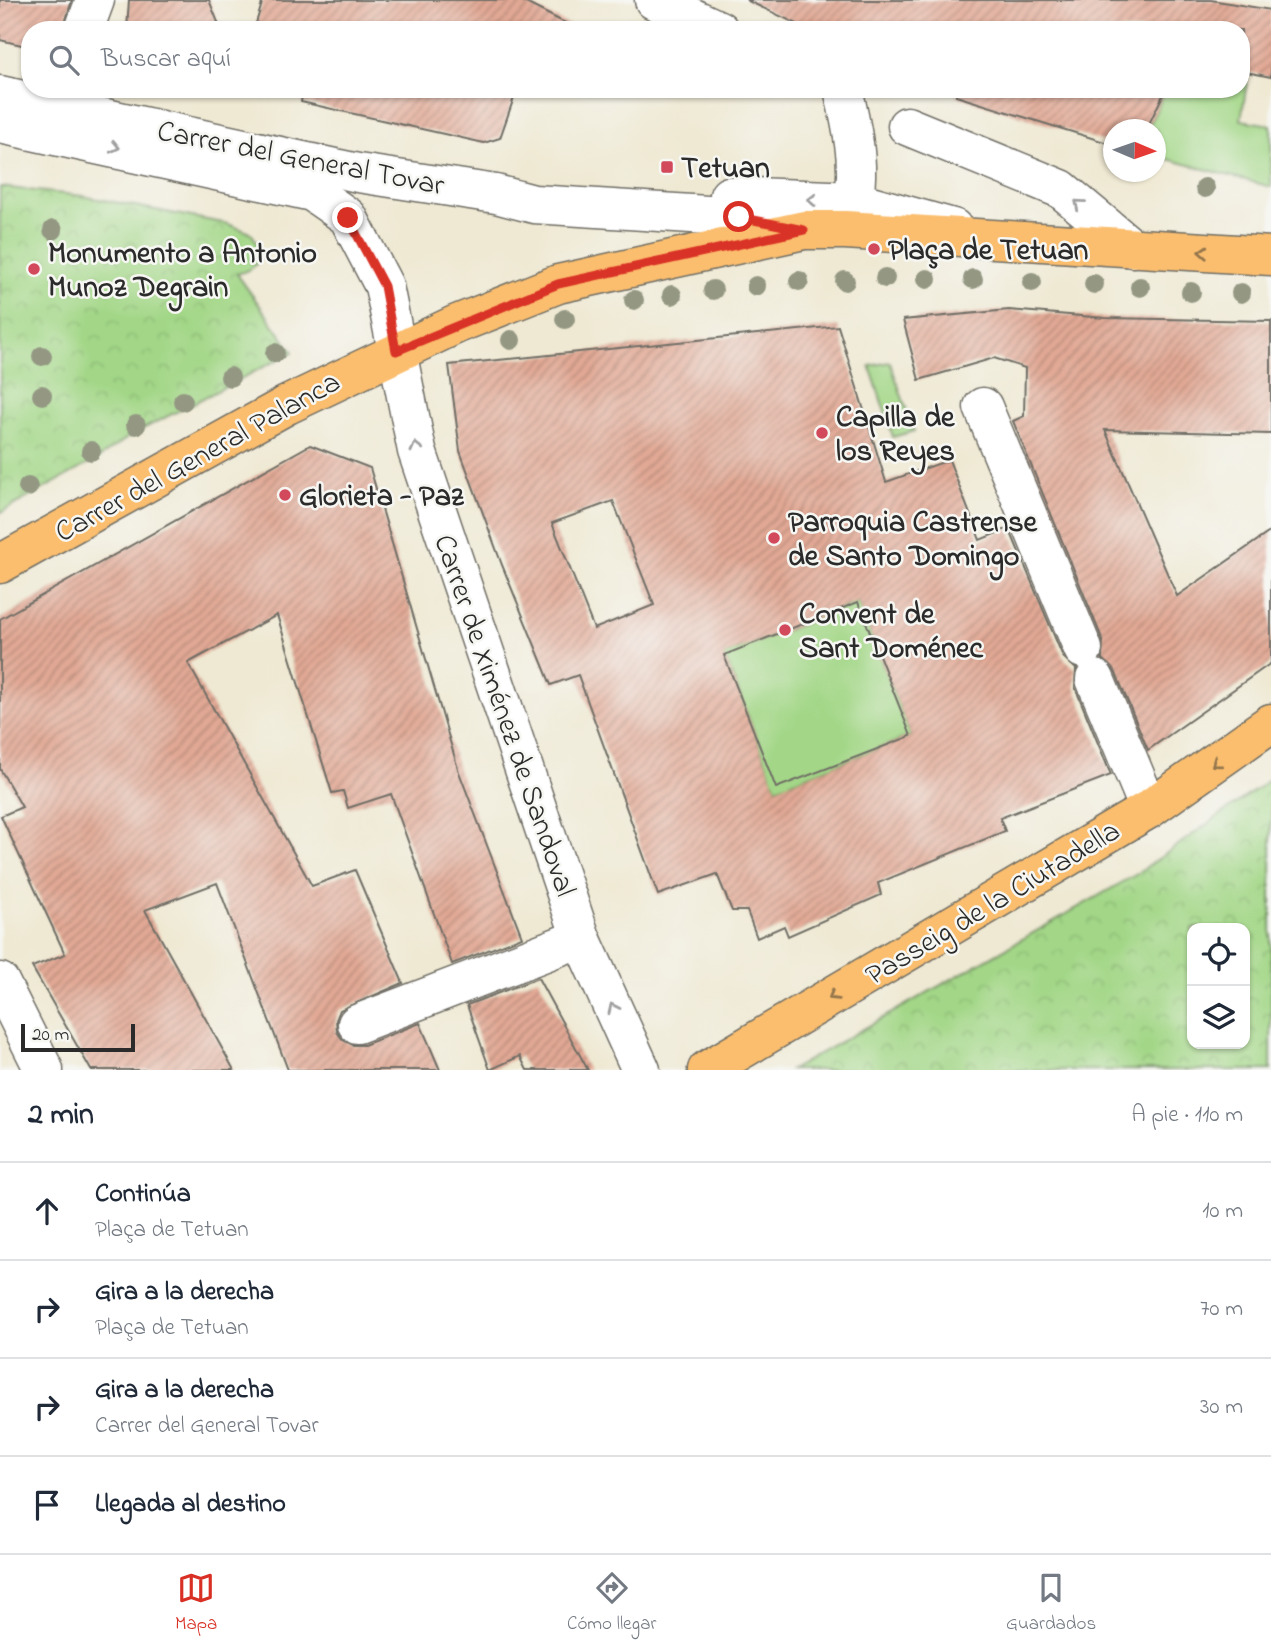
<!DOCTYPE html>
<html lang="es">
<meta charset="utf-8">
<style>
:root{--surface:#fff;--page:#f6f6f7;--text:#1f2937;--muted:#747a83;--line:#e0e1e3;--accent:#d93025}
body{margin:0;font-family:"Indie Flower",sans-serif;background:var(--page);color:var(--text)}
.controls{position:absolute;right:21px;bottom:21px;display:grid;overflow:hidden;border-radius:14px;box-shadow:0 2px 5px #0004}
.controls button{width:63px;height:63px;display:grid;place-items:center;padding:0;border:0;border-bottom:2px solid var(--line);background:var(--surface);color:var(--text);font:35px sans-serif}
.compass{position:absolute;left:1103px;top:119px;width:63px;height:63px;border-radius:50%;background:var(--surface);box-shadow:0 2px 5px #0004;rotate:92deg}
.scale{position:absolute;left:21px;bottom:18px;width:114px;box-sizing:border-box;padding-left:7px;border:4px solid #2b2b2b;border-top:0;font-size:19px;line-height:24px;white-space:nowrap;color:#2b2b2b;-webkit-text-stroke:5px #f6f6f2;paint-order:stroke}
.stop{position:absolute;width:21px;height:21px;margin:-16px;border:5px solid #d93025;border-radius:50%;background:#fff}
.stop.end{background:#d93025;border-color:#fff;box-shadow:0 2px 7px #0008}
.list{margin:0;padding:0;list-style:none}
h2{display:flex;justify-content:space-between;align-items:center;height:91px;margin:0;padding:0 28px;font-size:30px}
h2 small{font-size:23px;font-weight:400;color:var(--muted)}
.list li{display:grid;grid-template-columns:46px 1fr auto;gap:21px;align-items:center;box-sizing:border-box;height:98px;padding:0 28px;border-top:2px solid var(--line)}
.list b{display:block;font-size:26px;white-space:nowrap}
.list p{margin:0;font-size:23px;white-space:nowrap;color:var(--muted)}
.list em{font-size:23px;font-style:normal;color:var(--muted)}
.icon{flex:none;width:38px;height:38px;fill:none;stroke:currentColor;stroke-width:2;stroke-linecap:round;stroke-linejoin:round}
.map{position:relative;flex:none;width:1271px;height:1070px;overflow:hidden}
.search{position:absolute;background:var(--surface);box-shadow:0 2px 5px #0004;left:21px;right:21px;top:21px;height:77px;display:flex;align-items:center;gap:18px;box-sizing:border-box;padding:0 24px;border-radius:28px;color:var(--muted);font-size:26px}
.sheet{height:483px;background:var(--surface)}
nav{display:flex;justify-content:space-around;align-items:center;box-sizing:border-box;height:98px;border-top:2px solid var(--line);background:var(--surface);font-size:19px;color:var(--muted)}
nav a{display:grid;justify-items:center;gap:4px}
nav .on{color:var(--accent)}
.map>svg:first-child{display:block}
.green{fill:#a3d787;stroke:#678159;stroke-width:2}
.park{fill:url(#park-crowns);stroke:#678159;stroke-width:2;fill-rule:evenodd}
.building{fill:url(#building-hatch);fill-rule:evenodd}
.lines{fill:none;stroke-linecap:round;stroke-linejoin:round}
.minor-casing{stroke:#706e66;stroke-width:41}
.major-casing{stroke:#706e66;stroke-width:41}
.minor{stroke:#fff;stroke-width:38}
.major{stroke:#fbbe6e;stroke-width:38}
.tree{fill:#949883}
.oneway{stroke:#a0a0a0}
.oneway2{stroke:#93744c}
.route{stroke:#d93025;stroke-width:9}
.poi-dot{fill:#d1495b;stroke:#f6f6f2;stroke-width:2.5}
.labels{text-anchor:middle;stroke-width:5;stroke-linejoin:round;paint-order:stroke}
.street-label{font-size:30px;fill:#2b2b2b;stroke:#f6f6f2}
.poi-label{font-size:30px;font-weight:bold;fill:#2b2b2b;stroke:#f6f6f2;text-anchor:start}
</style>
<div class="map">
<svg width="1271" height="1070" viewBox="0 0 1271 1070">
<defs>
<pattern id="park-crowns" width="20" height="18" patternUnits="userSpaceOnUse" patternTransform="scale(1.75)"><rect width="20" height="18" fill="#a3d787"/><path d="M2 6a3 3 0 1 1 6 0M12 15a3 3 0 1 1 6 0" fill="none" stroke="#8cb975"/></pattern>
<pattern id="building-hatch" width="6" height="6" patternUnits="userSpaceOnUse" patternTransform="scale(1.75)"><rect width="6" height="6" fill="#e2a995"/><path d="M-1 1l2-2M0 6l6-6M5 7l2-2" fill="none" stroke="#b78a7a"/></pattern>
</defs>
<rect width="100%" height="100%" fill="#f6f6f2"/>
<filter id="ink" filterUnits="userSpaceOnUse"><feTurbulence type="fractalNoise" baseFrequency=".0143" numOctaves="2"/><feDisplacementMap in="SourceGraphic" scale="14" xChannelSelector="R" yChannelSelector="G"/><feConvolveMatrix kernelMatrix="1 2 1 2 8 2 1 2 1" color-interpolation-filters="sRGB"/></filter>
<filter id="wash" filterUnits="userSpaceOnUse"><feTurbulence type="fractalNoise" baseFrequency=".00686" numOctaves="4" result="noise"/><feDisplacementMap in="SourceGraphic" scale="28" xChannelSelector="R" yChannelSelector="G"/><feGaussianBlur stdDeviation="1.57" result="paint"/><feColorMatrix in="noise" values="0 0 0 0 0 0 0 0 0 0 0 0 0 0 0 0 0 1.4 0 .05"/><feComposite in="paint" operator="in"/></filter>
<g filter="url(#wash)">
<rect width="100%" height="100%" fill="#efe9d3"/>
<!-- green -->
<g class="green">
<polygon points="1241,71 1248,76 1241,120 1271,125 1271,187 1156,156 1156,130 1147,130 1166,89 1241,89"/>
<polygon points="890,362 914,431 893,437 870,366"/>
<polygon points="858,602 911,736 776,788 724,655"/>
</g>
<!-- park -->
<g class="park">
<path d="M0,187L83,196L228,224L251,233C266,254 262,267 237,274L293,352L133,434L99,458L0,513Z"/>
<path d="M1271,779V1070H791L1137,874ZM1192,928H1245V1044H1192Z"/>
</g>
<g id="blocks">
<!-- building -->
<g class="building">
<polygon points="0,0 72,0 63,30 30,30 30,47 0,40"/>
<polygon points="129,0 209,0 221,30 127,30"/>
<polygon points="263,0 520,0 579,30 254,30"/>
<polygon points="746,0 1211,0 1271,10 1271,77 1241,71 1241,30 810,30"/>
<polygon points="303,89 517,89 500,138 484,143 301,102"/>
<polygon points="957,89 1166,89 1146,130 1114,130 1114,145 956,96"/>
<polygon points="1009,310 1105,318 1271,321 1271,434 1105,430 1177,596 1271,531 1271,663 1148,750 1115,671 1102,659 1103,641 1013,421 1024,416 1025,368 994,358 919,380 903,320"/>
<path d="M838,326L886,482L949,460L980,540L1009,528L1063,657L1076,669L1075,687L1111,775L1000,818L1005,831L878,883L881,895L788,936L784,926L757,938L747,911H732L717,874L658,895L578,675L551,685L502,565L460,451L449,365ZM613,501L654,605L594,629L552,523ZM858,602L911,736L776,788L724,655Z"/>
<polygon points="310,445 370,468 459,772 522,937 452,964 391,794 348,808 343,791 332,793 277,615 188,663 312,886 355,870 403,983 340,1010 336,1020 337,1032 343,1040 353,1045 364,1045 420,1023 440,1070 288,1070 217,883 145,910 234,1070 91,1070 32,967 65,954 1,816 22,807 0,769 0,619"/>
<polygon points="538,978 588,1070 527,1070 520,1056 490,1070 467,1005"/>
</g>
</g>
</g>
<g filter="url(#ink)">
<use href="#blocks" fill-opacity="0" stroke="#706e66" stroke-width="2"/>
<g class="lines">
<!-- minor casing -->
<g class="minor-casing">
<g id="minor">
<polyline points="654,0 719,30"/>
<polyline points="84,30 95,0"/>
<path d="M843,89C854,135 864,179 847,224"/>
<polyline points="0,95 358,173 496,194 534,204 739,217 804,230"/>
<polyline points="0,124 312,192 348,217 384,286 417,451 581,938 641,1070"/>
<polyline points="907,126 1061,189 1132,248"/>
<polyline points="729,196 856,201 953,228"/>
<polyline points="983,407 1083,649"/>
<polyline points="1095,679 1149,809"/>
<polyline points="0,982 44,1070"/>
<polyline points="357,1024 581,938"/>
</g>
</g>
<!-- major casing -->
<g class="major-casing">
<g id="major">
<polyline points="0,564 287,405 457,324 558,284 804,230 845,230 1271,256"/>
<polyline points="707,1070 1149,809 1271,723"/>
</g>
</g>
<!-- minor -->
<use href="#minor" class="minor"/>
<!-- major -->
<use href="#major" class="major"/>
</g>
<!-- trees -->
<g class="tree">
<circle cx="1205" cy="188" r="10"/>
<circle cx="53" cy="230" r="10"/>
<circle cx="885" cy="278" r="10"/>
<circle cx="927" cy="279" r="10"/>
<circle cx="973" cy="279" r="10"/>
<circle cx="799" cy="281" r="10"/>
<circle cx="845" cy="281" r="10"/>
<circle cx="1032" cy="282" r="10"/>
<circle cx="1094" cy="284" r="10"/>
<circle cx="756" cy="286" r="10"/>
<circle cx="1140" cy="287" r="10"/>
<circle cx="713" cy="290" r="10"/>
<circle cx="1191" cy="292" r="10"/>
<circle cx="1241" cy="293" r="10"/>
<circle cx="672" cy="295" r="10"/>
<circle cx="634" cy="300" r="10"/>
<circle cx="565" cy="319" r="10"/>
<circle cx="511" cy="340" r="10"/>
<circle cx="275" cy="353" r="10"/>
<circle cx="42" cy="356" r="10"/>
<circle cx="230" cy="377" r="10"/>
<circle cx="42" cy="395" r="10"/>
<circle cx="183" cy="401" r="10"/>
<circle cx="136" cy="425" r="10"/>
<circle cx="91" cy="451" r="10"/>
<circle cx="28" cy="487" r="10"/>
</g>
<!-- one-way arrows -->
<defs><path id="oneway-chevron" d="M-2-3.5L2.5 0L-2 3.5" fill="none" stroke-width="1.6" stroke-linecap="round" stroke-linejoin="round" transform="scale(1.75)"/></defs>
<g class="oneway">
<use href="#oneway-chevron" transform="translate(115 147) rotate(13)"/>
<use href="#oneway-chevron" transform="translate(812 200) rotate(-178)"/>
<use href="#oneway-chevron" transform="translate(1079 204) rotate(-140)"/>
<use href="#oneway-chevron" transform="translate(416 447) rotate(-104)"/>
<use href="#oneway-chevron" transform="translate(613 1008) rotate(-115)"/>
</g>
<g class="oneway2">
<use href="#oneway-chevron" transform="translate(1203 252) rotate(-177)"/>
<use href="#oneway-chevron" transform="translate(1216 763) rotate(144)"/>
<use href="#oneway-chevron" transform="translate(833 996) rotate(149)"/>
</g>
</g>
<g class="lines" filter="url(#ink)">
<!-- route -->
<polyline class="route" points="348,218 384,286 396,351 558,284 804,230 739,217"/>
</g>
<!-- markers -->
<g class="poi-dot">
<rect x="660" y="160" width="14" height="14" rx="3.5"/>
<circle cx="874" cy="249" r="7"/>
<circle cx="34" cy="269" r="7"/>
<circle cx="822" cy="433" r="7"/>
<circle cx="285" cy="495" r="7"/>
<circle cx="774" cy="538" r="7"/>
<circle cx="785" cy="630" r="7"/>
</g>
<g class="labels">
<!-- street labels -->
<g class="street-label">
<text transform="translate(301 157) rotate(11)" y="10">Carrer del General Tovar</text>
<text transform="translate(197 456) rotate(-29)" y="10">Carrer del General Palanca</text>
<text transform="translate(506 715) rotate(71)" y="10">Carrer de Ximénez de Sandoval</text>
<text transform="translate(992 902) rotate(-31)" y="10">Passeig de la Ciutadella</text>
</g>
<!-- poi labels -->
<g class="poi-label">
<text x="681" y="177">Tetuan</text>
<text x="888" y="259">Plaça de Tetuan</text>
<text x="48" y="262">Monumento a Antonio<tspan x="48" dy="34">Munoz Degrain</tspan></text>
<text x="836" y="426">Capilla de<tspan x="836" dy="34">los Reyes</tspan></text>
<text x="299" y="505">Glorieta - Paz</text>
<text x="788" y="531">Parroquia Castrense<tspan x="788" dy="34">de Santo Domingo</tspan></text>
<text x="799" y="623">Convent de<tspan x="799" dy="34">Sant Doménec</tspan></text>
</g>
</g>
</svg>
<div class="controls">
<button><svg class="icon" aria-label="locate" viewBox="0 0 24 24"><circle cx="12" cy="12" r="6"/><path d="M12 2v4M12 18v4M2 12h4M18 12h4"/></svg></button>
<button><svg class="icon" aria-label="layers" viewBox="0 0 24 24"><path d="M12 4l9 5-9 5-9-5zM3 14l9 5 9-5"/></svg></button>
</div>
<svg class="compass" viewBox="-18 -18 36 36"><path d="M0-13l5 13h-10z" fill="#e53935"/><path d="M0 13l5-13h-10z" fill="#747a83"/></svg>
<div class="scale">20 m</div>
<div class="stop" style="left:739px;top:217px"></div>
<div class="stop end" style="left:348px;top:218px"></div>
<div class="search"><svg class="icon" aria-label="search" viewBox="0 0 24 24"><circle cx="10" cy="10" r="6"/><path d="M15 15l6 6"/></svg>Buscar aquí</div>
</div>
<section class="sheet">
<h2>2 min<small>A pie · 110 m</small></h2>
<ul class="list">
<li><svg class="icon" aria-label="ahead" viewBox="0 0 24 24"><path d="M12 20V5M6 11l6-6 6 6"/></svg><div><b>Continúa</b><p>Plaça de Tetuan</p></div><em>10 m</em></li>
<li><svg class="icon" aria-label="right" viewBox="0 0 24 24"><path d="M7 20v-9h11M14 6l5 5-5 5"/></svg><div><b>Gira a la derecha</b><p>Plaça de Tetuan</p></div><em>70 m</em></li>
<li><svg class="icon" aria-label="right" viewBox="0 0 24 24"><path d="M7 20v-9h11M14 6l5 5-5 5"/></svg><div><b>Gira a la derecha</b><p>Carrer del General Tovar</p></div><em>30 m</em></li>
<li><svg class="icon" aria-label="arrive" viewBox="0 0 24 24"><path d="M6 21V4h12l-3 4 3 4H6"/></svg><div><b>Llegada al destino</b></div></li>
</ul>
</section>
<nav>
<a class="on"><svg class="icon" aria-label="map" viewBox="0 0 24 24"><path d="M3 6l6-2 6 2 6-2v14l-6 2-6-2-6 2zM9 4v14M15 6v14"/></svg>Mapa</a>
<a><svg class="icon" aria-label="directions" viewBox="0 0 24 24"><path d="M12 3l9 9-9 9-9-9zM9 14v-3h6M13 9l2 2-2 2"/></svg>Cómo llegar</a>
<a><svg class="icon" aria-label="saved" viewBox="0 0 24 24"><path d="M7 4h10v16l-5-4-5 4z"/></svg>Guardados</a>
</nav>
